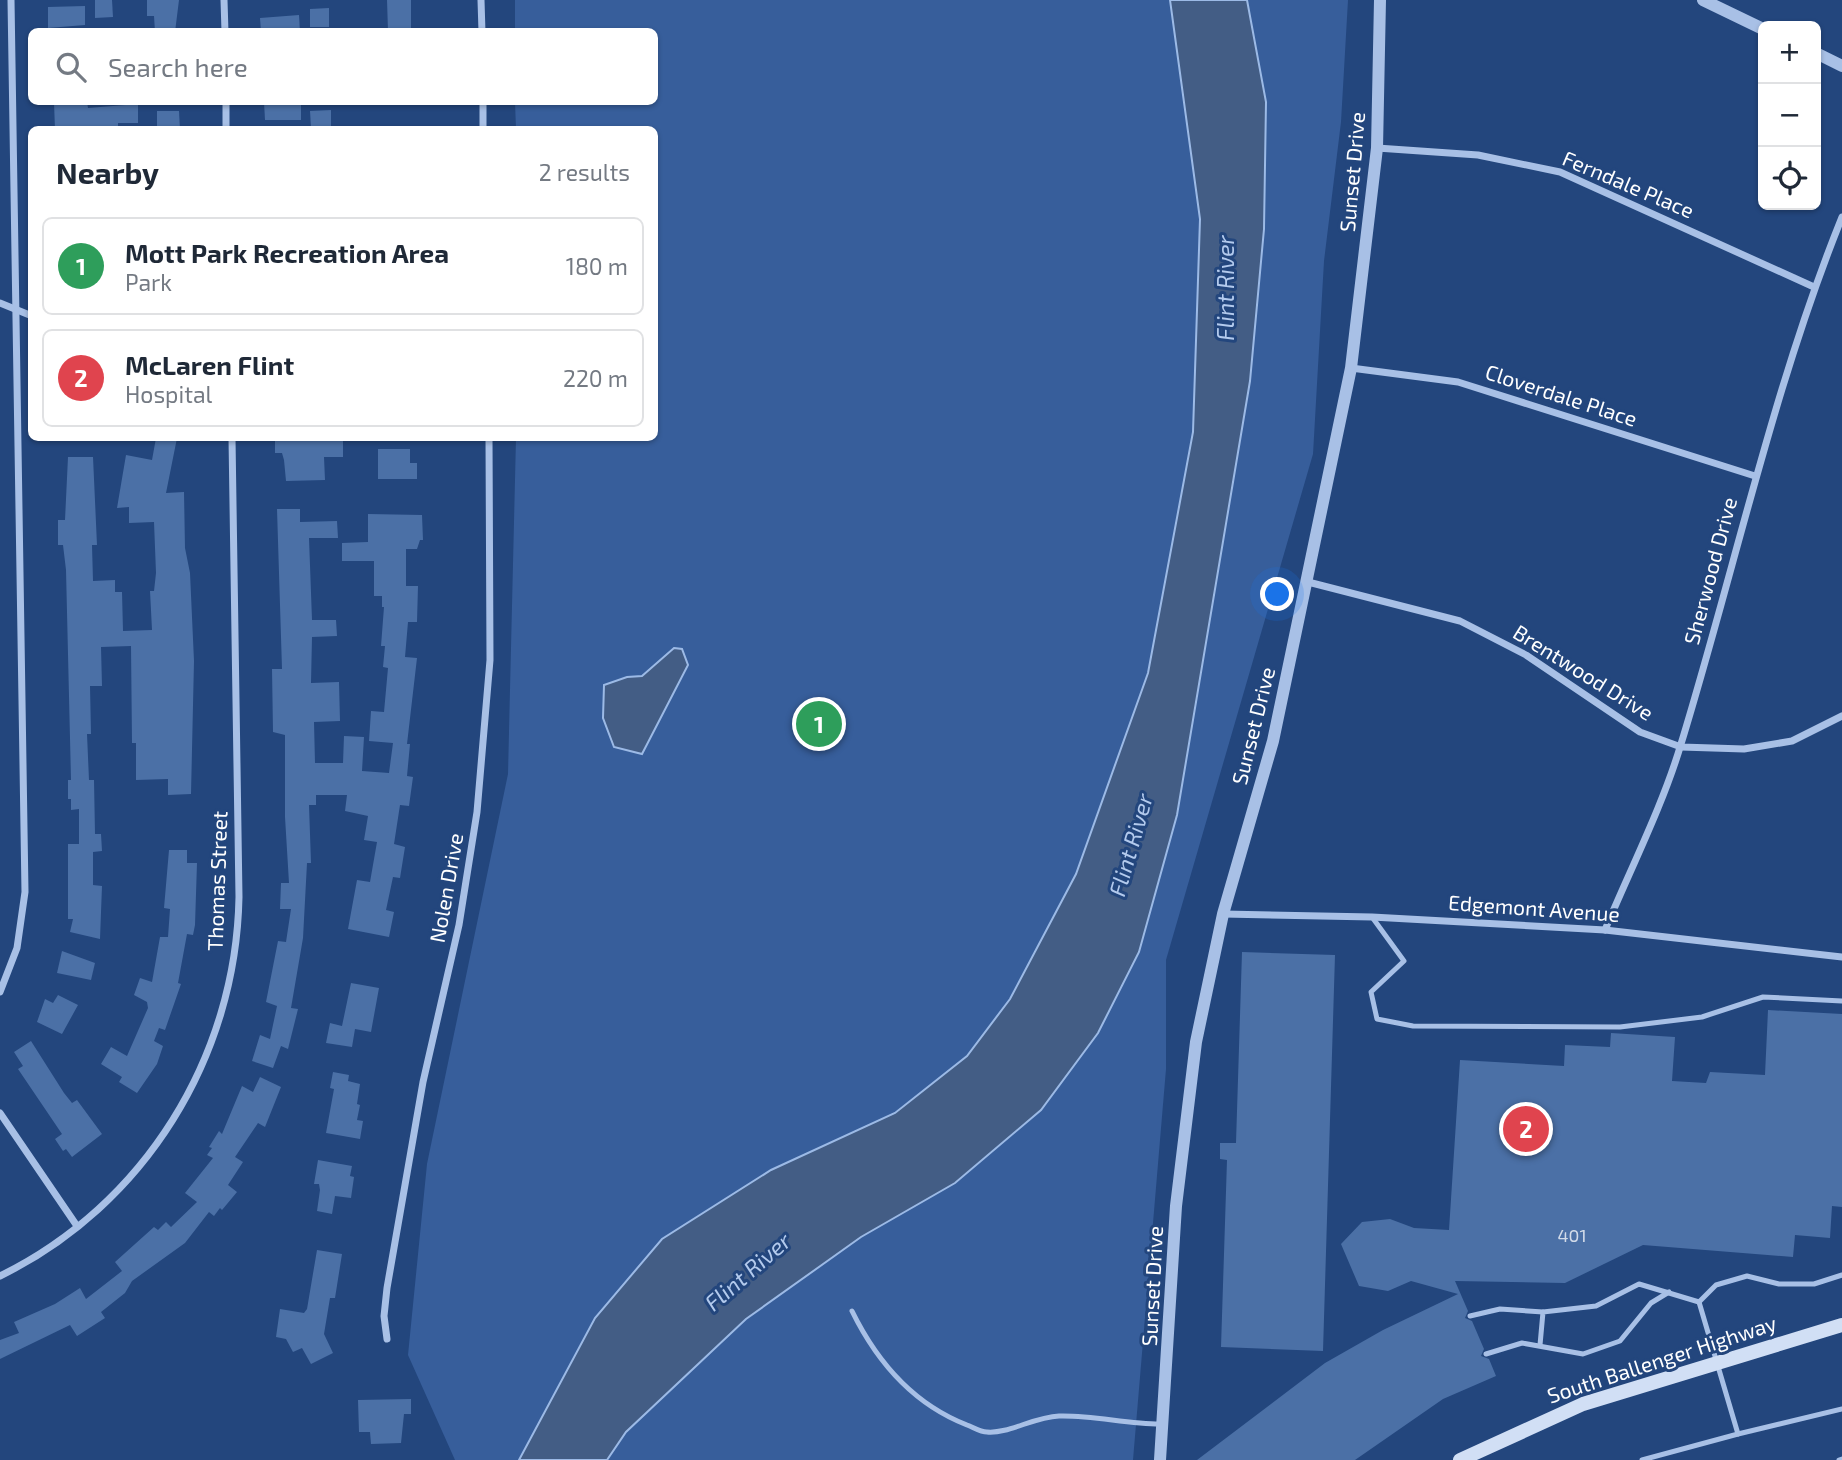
<!DOCTYPE html>
<meta charset="utf-8">
<style>
:root{--surface:#fff;--page:#f2f2f3;--text:#1f2937;--muted:#747a83;--line:#e0e1e3;--accent:#1a73e8}
body{margin:0;font-family:"Exo 2",sans-serif;background:var(--page);color:var(--text)}
.controls{position:absolute;right:21px;top:21px;display:grid;overflow:hidden;border-radius:10px;box-shadow:0 2px 5px #0004}
.controls button{width:63px;height:63px;display:grid;place-items:center;padding:0;border:0;border-bottom:2px solid var(--line);background:var(--surface);color:var(--text);font:35px sans-serif}
.you{position:absolute;left:1278px;top:595px;width:24px;height:24px;margin:-18px;border:5px solid #fff;border-radius:50%;background:#1a73e8;box-shadow:0 0 0 10px #1a73e833}
.badge{display:grid;place-items:center;width:46px;height:46px;border-radius:50%;background:var(--accent);color:#fff;font-size:23px;font-weight:700}
.pin{position:absolute;translate:-50% -50%;border:4px solid #fff;box-shadow:0 2px 7px #0006}
.list{margin:0;padding:0;list-style:none}
h2{display:flex;justify-content:space-between;align-items:center;height:91px;margin:0;padding:0 28px;font-size:30px}
h2 small{font-size:23px;font-weight:400;color:var(--muted)}
.list li{display:grid;grid-template-columns:46px 1fr auto;gap:21px;align-items:center;box-sizing:border-box;height:98px;margin:0 14px 14px;padding:0 14px;border:2px solid var(--line);border-radius:10px}
.list b{display:block;font-size:26px;white-space:nowrap}
.list p{margin:0;font-size:23px;white-space:nowrap;color:var(--muted)}
.list em{font-size:23px;font-style:normal;color:var(--muted)}
.icon{flex:none;width:38px;height:38px;fill:none;stroke:currentColor;stroke-width:2;stroke-linecap:round;stroke-linejoin:round}
.map{position:relative;flex:none;width:1842px;height:1460px;overflow:hidden}
.search{position:absolute;background:var(--surface);box-shadow:0 2px 5px #0004;left:28px;top:28px;width:630px;height:77px;display:flex;align-items:center;gap:18px;box-sizing:border-box;padding:0 24px;border-radius:10px;color:var(--muted);font-size:26px}
.panel{position:absolute;background:var(--surface);box-shadow:0 2px 5px #0004;left:28px;top:126px;width:630px;height:315px;border-radius:10px}
.map>svg:first-child{display:block}
.green{fill:#375e9b}
.water{fill:#435d85;stroke:#9cbae6;stroke-width:2}
.building{fill:#4b70a6}
.lines{fill:none;stroke-linecap:round;stroke-linejoin:round}
.service{stroke:#a8c0e6;stroke-width:5}
.minor{stroke:#a8c0e6;stroke-width:7}
.tertiary{stroke:#a8c0e6;stroke-width:12}
.secondary{stroke:#d1dff5;stroke-width:14}
.labels{text-anchor:middle;stroke-width:6;stroke-linejoin:round;paint-order:stroke}
.number-label{font-size:18px;fill:#d2dbe9}
.street-label{font-size:21px;fill:#fff;stroke:#23467d}
.water-label{font-size:23px;font-style:italic;fill:#b3caed;stroke:#23467d}
</style>
<div class="map">
<svg width="1842" height="1460" viewBox="0 0 1842 1460">
<rect width="100%" height="100%" fill="#23467d"/>
<!-- green -->
<g class="green">
<polygon points="515,0 1170,0 1200,219 1193,432 1148,673 1076,874 1010,999 967,1056 895,1113 771,1170 595,1318 519,1460 455,1460 408,1355 427,1164 508,774 516,438 654,438 654,130 516,129 515,102 654,102 654,32 515,31"/>
<polygon points="1247,0 1348,0 1341,122 1324,261 1313,454 1166,960 1166,1069 1133,1460 607,1460 626,1432 746,1319 861,1237 955,1183 1041,1110 1098,1033 1139,952 1177,815 1250,381 1266,102"/>
</g>
<!-- water -->
<g class="water">
<polygon points="1170,0 1247,0 1266,102 1264,229 1250,381 1177,815 1139,952 1098,1033 1041,1110 955,1183 861,1237 746,1319 626,1432 607,1460 519,1460 595,1318 662,1239 771,1170 895,1113 967,1056 1010,999 1076,874 1148,673 1193,432 1200,219"/>
<polygon points="674,648 682,649 688,665 642,754 614,747 603,718 604,685 627,677 642,676"/>
</g>
<!-- building -->
<g class="building">
<polygon points="95,0 112,0 113,17 95,18"/>
<polygon points="147,0 179,0 175,32 155,32 154,16 147,16"/>
<polygon points="387,0 411,0 411,32 388,32"/>
<polygon points="85,6 85,25 48,28 48,7"/>
<polygon points="329,8 329,27 310,27 310,9"/>
<polygon points="299,15 300,32 261,32 260,18"/>
<polygon points="54,102 87,102 88,108 138,104 138,123 118,123 118,130 55,130"/>
<polygon points="264,102 301,102 301,120 265,120"/>
<polygon points="331,110 331,128 311,128 310,111"/>
<polygon points="157,111 179,111 180,130 157,130"/>
<polygon points="156,438 177,438 166,493 184,492 185,548 190,573 194,661 191,794 168,795 168,779 136,780 136,743 132,743 131,646 101,647 102,686 90,686 91,734 87,734 89,780 94,780 95,834 101,834 102,851 93,852 93,885 102,886 100,939 70,932 73,919 68,919 68,844 79,844 79,809 71,810 71,799 68,799 68,780 71,780 66,570 63,545 58,545 58,520 65,520 68,457 93,457 97,545 92,545 93,581 115,580 115,592 122,592 123,631 152,630 150,591 154,591 156,573 154,522 129,523 129,507 117,508 126,455 152,460"/>
<polygon points="275,438 343,438 343,457 324,457 325,480 286,481 284,460 282,453 275,453"/>
<polygon points="378,449 410,449 410,463 417,463 417,479 378,479"/>
<polygon points="277,509 300,509 300,522 337,521 338,538 309,538 312,620 336,620 337,636 312,637 311,683 339,682 340,721 314,722 315,763 343,763 344,736 364,737 362,771 389,773 393,743 369,741 371,711 384,712 388,668 383,667 385,646 381,646 384,607 382,607 382,596 374,596 374,561 342,561 342,543 368,542 368,514 422,515 423,540 420,540 417,549 406,549 406,586 418,586 417,622 408,622 405,657 417,658 407,744 410,744 407,776 413,777 409,806 400,805 394,844 405,847 400,878 393,877 386,910 394,912 389,937 348,929 357,880 370,882 377,842 364,840 368,816 345,811 347,795 316,795 316,805 309,805 311,863 307,863 303,938 291,1008 298,1009 288,1049 281,1046 273,1068 252,1061 260,1035 270,1039 277,1006 266,1002 278,941 286,942 291,909 280,909 281,883 289,883 285,817 285,735 273,732 272,669 282,669"/>
<polygon points="169,850 187,850 187,863 197,863 195,925 193,935 187,934 178,983 181,984 165,1030 159,1028 154,1041 163,1046 157,1064 137,1093 119,1082 122,1077 101,1064 111,1047 127,1056 148,1008 147,1002 134,995 140,978 152,982 160,937 168,937 170,909 164,908"/>
<polygon points="62,951 95,963 91,980 57,973"/>
<polygon points="1242,952 1335,955 1323,1351 1221,1347 1227,1160 1220,1159 1220,1143 1236,1143"/>
<polygon points="351,983 379,988 371,1032 355,1029 352,1047 326,1043 330,1023 342,1026"/>
<polygon points="58,995 78,1005 62,1034 37,1022 45,999 53,1003"/>
<polygon points="1768,1010 1842,1014 1842,1207 1832,1206 1830,1238 1795,1235 1793,1257 1643,1245 1565,1283 1455,1281 1468,1311 1465,1318 1472,1321 1484,1349 1481,1356 1489,1359 1496,1376 1443,1399 1355,1460 1197,1460 1325,1363 1383,1330 1458,1294 1411,1281 1388,1291 1359,1286 1341,1244 1362,1222 1390,1219 1414,1228 1449,1230 1460,1060 1564,1066 1565,1045 1610,1047 1611,1033 1675,1037 1672,1081 1706,1083 1710,1072 1765,1075"/>
<polygon points="31,1041 64,1093 72,1103 77,1100 102,1134 72,1157 66,1149 63,1151 55,1139 62,1134 18,1069 23,1066 14,1052"/>
<polygon points="333,1072 349,1075 348,1081 360,1084 357,1104 360,1105 357,1120 363,1121 360,1139 326,1133 334,1089 330,1088"/>
<polygon points="260,1077 281,1087 265,1127 258,1123 235,1157 243,1162 228,1185 237,1192 222,1210 220,1208 214,1216 209,1212 185,1243 132,1281 125,1293 101,1312 105,1318 77,1336 70,1325 0,1359 0,1340 19,1333 14,1322 55,1304 80,1288 86,1299 122,1271 115,1262 154,1227 158,1230 166,1222 171,1227 197,1202 185,1193 213,1158 207,1155 212,1148 209,1147 219,1131 222,1134 242,1086 253,1092"/>
<polygon points="318,1160 352,1166 350,1176 354,1177 351,1198 335,1196 332,1214 317,1211 320,1190 319,1184 314,1184"/>
<polygon points="317,1250 342,1254 335,1298 330,1298 324,1334 333,1353 311,1364 302,1348 293,1352 286,1339 276,1337 280,1309 304,1313 307,1309"/>
<polygon points="411,1399 411,1414 404,1414 401,1443 371,1444 370,1432 359,1432 358,1400"/>
</g>
<g class="lines">
<!-- service -->
<g class="service">
<polyline points="1372,917 1404,961 1371,992 1377,1019 1413,1026 1620,1027 1702,1017 1763,997 1842,1001"/>
<polyline points="1699,1302 1738,1434 1842,1409"/>
<polyline points="1699,1302 1716,1285 1747,1276 1779,1284 1814,1284 1842,1275"/>
<path d="M852,1311C877,1362 913,1404 967,1425C973,1427 980,1432 987,1432C1008,1434 1034,1417 1059,1416C1093,1415 1126,1424 1160,1424"/>
<polyline points="1470,1316 1500,1309 1543,1312"/>
<polyline points="1540,1345 1543,1312 1596,1306 1639,1284 1699,1302"/>
<polyline points="1486,1354 1522,1343 1583,1354 1620,1341 1651,1303 1669,1292"/>
<polyline points="1642,1460 1738,1434"/>
<polyline points="1839,1460 1842,1459"/>
</g>
<!-- minor -->
<g class="minor">
<polyline points="224,0 225,32"/>
<polyline points="481,0 482,32"/>
<polyline points="226,102 226,130"/>
<polyline points="483,102 483,130"/>
<polyline points="1377,148 1478,155 1560,172 1814,287"/>
<polyline points="0,303 32,316"/>
<polyline points="1351,368 1458,382 1755,476"/>
<polyline points="1308,582 1460,621 1526,655 1640,732 1681,747 1744,749 1792,741 1842,716"/>
<polyline points="1223,914 1372,917 1605,930 1842,957"/>
<path d="M1605,930C1630,870 1663,805 1681,744C1735,568 1773,388 1842,217"/>
<polyline points="0,992 17,948 25,892 11,0"/>
<polyline points="0,1113 77,1226"/>
<path d="M0,1276C145,1205 236,1057 239,897L232,438"/>
<polyline points="387,1339 384,1316 387,1288 423,1082 459,925 477,812 490,660 489,438"/>
</g>
<!-- tertiary -->
<g class="tertiary">
<polyline points="1703,0 1763,29"/>
<polyline points="1816,53 1842,66"/>
<polyline points="1160,1460 1176,1206 1196,1042 1223,914 1273,741 1351,368 1377,148 1380,0"/>
</g>
<!-- secondary -->
<polyline class="secondary" points="1460,1460 1583,1404 1842,1325"/>
</g>
<g class="labels">
<!-- number labels -->
<g class="number-label">
<text x="1572" y="1242">401</text>
</g>
<!-- street labels -->
<g class="street-label">
<text transform="translate(1353 172) rotate(-85)" y="7">Sunset Drive</text>
<text transform="translate(1628 185) rotate(23)" y="7">Ferndale Place</text>
<text transform="translate(1561 396) rotate(18)" y="7">Cloverdale Place</text>
<text transform="translate(1711 571) rotate(-75)" y="7">Sherwood Drive</text>
<text transform="translate(1583 673) rotate(32)" y="7">Brentwood Drive</text>
<text transform="translate(1254 726) rotate(-76)" y="7">Sunset Drive</text>
<text transform="translate(218 881) rotate(-88)" y="7">Thomas Street</text>
<text transform="translate(447 888) rotate(-80)" y="7">Nolen Drive</text>
<text transform="translate(1534 909) rotate(4)" y="7">Edgemont Avenue</text>
<text transform="translate(1153 1286) rotate(-87)" y="7">Sunset Drive</text>
<text transform="translate(1662 1360) rotate(-18)" y="7">South Ballenger Highway</text>
</g>
<!-- water labels -->
<g class="water-label">
<text transform="translate(1226 288) rotate(-90)" y="8">Flint River</text>
<text transform="translate(1131 845) rotate(-74)" y="8">Flint River</text>
<text transform="translate(748 1272) rotate(-41)" y="8">Flint River</text>
</g>
</g>
</svg>
<div class="controls">
<button>+</button>
<button>−</button>
<button><svg class="icon" aria-label="locate" viewBox="0 0 24 24"><circle cx="12" cy="12" r="6"/><path d="M12 2v4M12 18v4M2 12h4M18 12h4"/></svg></button>
</div>
<div class="you"></div>
<div class="pin badge" style="left:819px;top:724px;background:#2e9e5b">1</div>
<div class="pin badge" style="left:1526px;top:1129px;background:#e0444e">2</div>
<div class="search"><svg class="icon" aria-label="search" viewBox="0 0 24 24"><circle cx="10" cy="10" r="6"/><path d="M15 15l6 6"/></svg>Search here</div>
<section class="panel">
<h2>Nearby<small>2 results</small></h2>
<ul class="list">
<li><span class="badge" style="background:#2e9e5b">1</span><div><b>Mott Park Recreation Area</b><p>Park</p></div><em>180 m</em></li>
<li><span class="badge" style="background:#e0444e">2</span><div><b>McLaren Flint</b><p>Hospital</p></div><em>220 m</em></li>
</ul>
</section>
</div>
